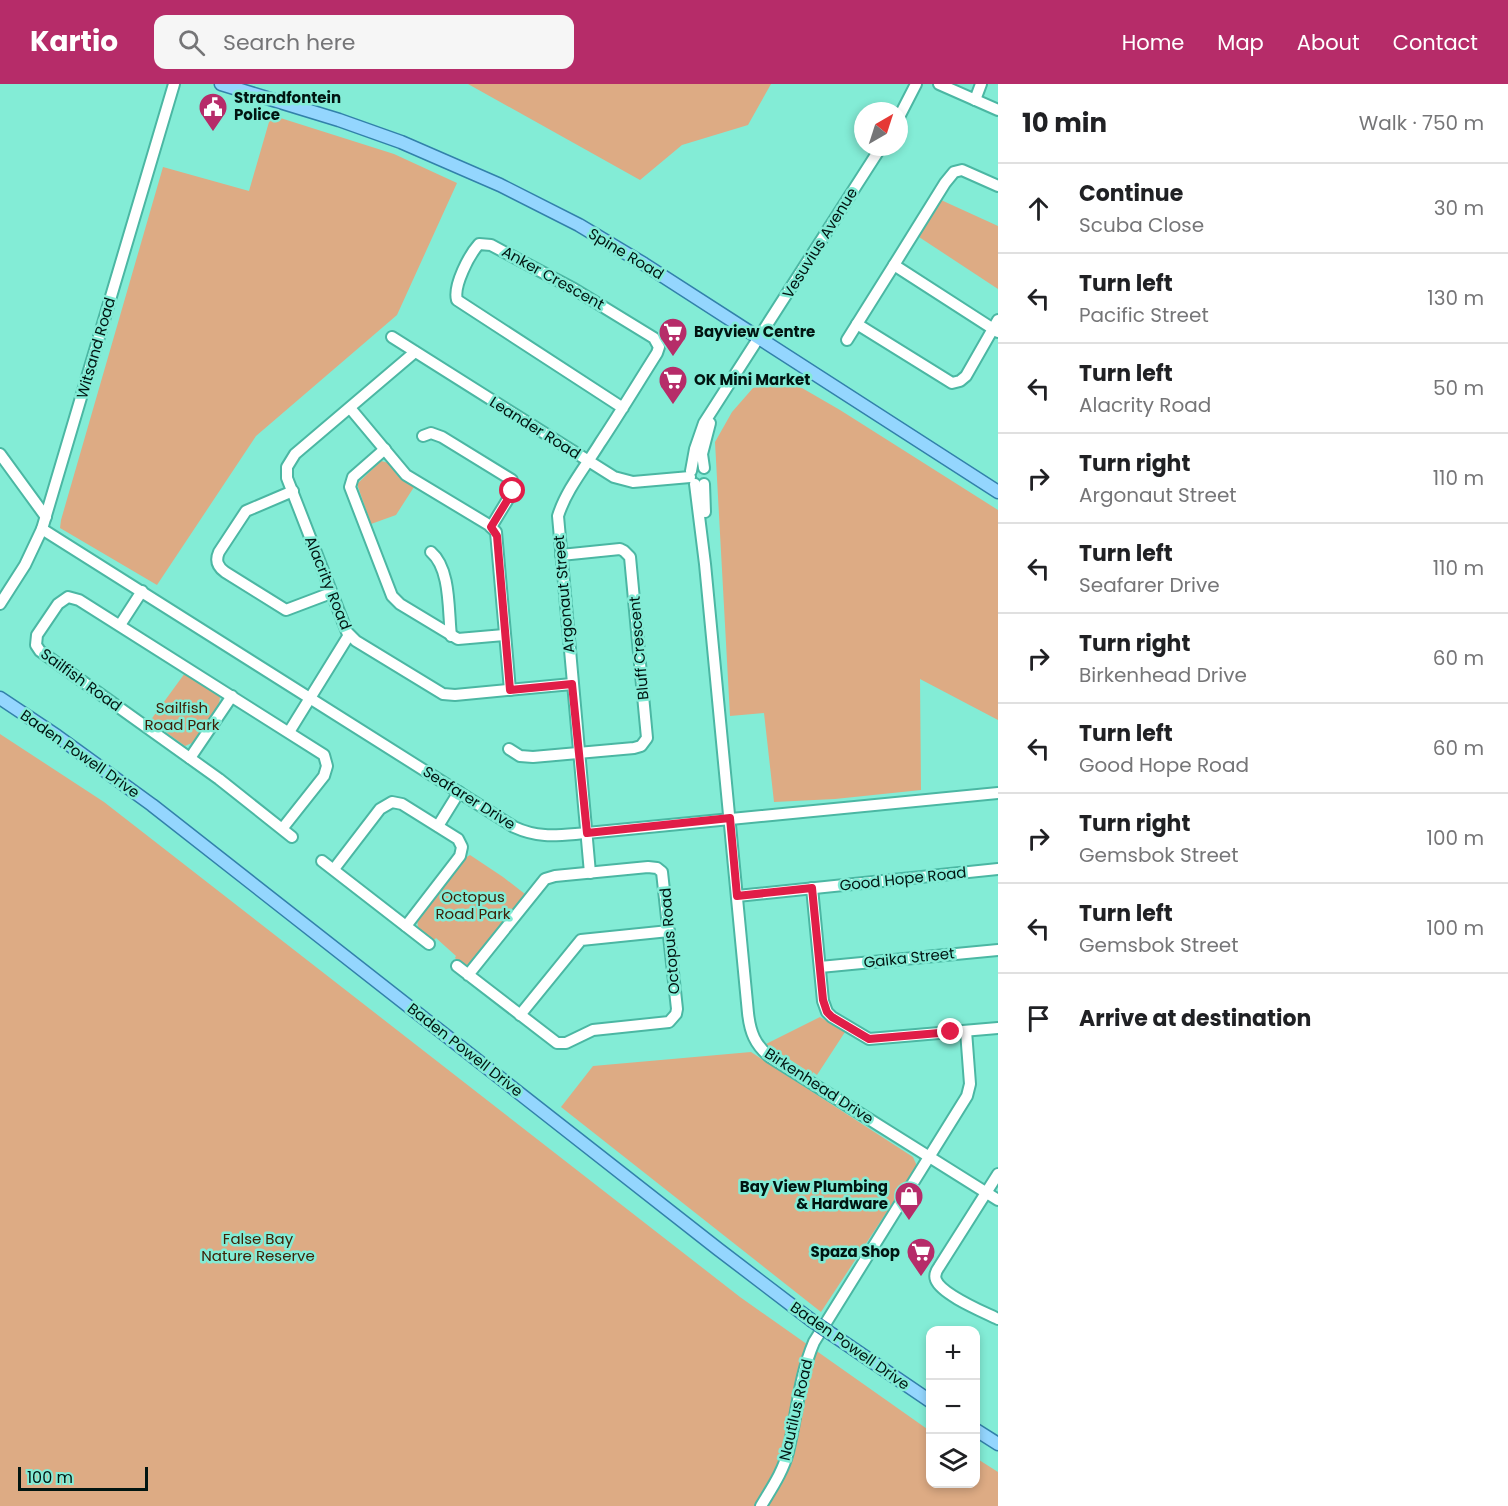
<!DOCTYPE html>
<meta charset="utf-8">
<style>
:root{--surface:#fff;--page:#f6f6f6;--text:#202124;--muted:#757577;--line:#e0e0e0;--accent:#b62c69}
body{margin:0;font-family:Poppins,sans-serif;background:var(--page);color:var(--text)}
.controls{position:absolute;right:18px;bottom:18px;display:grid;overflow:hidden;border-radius:12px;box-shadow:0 3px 9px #0003}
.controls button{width:54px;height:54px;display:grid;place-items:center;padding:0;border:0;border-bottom:2px solid var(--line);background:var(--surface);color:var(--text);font:30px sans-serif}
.compass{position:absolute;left:854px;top:18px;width:54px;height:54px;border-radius:50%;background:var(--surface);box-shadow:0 3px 9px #0003;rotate:39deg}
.scale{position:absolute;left:18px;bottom:15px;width:130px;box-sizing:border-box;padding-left:6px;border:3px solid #011511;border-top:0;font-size:16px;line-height:21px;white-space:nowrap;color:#011511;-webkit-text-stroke:4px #83ecd6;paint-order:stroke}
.stop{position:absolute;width:18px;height:18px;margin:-14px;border:4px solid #e11d48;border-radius:50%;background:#fff}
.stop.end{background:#e11d48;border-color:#fff;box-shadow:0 2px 6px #0008}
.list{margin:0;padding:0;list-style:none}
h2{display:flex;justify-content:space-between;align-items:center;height:78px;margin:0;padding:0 24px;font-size:26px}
h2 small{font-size:20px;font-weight:400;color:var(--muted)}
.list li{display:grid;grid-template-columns:39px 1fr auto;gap:18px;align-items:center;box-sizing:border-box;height:90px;padding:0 24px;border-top:2px solid var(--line)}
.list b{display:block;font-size:22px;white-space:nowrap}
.list p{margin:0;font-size:20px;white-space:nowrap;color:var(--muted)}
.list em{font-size:20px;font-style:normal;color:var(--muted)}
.icon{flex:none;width:33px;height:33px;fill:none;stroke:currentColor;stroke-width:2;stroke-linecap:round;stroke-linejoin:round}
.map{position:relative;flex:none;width:998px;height:1422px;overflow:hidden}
header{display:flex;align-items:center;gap:36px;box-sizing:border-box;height:84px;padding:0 30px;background:var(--accent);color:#fff}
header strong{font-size:28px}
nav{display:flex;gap:33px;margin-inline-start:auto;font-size:21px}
.search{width:420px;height:54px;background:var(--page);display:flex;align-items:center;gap:15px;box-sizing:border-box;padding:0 21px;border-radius:12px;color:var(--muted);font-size:22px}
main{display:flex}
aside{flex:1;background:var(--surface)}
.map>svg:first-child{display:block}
.green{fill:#ddab84}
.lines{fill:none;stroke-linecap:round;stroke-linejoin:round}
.minor-casing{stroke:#4bb7a3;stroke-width:14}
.major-casing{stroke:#3281aa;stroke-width:15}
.minor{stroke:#fff;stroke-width:10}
.major{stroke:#94d6fe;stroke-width:12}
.major-bridge-casing{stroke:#3281aa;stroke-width:15;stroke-linecap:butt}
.major-bridge{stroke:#94d6fe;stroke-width:12}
.route{stroke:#e11d48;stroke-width:8}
.labels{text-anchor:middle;stroke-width:5;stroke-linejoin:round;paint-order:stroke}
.poi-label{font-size:15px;font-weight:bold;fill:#011511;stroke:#83ecd6;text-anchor:start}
.street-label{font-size:15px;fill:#011511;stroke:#83ecd6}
.park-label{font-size:15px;fill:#3e2107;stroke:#83ecd6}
</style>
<header>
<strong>Kartio</strong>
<div class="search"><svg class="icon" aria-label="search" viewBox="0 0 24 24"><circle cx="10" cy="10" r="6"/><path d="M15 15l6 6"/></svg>Search here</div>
<nav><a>Home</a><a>Map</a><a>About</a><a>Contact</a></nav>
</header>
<main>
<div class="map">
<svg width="998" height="1422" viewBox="0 0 998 1422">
<rect width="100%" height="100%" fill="#83ecd6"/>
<!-- green -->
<g class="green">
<polygon points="468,0 771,0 748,41 682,61 640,96"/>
<polygon points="271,31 394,70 457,99 397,231 256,352 157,501 60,444 61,436 163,83 249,107"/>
<polygon points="941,116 998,142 998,205 919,153"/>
<polygon points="777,298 802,304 840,326 998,426 998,636 920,595 921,706 835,715 774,718 764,629 730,632 715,358 732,328 753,304"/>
<polygon points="381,377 389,379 397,391 414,403 396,431 371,440 357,400"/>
<polygon points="185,589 215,608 220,613 219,621 192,659 185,662 150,637"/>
<polygon points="0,650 104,718 740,1213 930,1347 930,1400 976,1400 976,1374 998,1388 998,1422 0,1422"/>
<path d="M470,771L503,793L525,810L471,880C464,883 460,879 455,874L456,872L436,854L433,857C425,851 415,846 418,835L465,774Z"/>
<polygon points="820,933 845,948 817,991 813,988 812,990 766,960"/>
<polygon points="751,968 913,1073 917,1082 821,1228 561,1023 593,982"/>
</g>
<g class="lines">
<!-- minor casing -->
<g class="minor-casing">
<g id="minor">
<polyline points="939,0 998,26"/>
<polyline points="975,16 981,0"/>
<polyline points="899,33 916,0"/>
<polyline points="998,102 962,86 954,88 945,99 894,181 998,248"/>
<polyline points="857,240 952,299 960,297 966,292 998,236"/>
<polyline points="392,253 614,393 633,398 690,393"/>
<polyline points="847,256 894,181"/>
<polyline points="415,268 295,370 287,383 287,394 347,548 356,557 443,610 455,611 572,600"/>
<polyline points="350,324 406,391 489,441 496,448 510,606"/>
<polyline points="423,352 431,349 442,353 512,396 513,407 491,443"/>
<polyline points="385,365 353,393 350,403 392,512 400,520 458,555 504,551"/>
<polyline points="0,370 46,433"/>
<polyline points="704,384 702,370 710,339"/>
<polyline points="691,387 695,365 704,339 881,63"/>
<path d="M695,400L705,480L748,929C750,948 755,961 770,973L998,1116"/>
<polyline points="704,400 705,428"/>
<path d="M293,407L246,427L219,468C215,477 218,483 225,488L286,526L331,509"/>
<path d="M42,445L514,743C540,755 559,751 587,749L998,709"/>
<path d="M431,468C451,485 448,527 451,552"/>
<polyline points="0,520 25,481 42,445 174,0"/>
<polyline points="120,541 142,507"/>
<polyline points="289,648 349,551"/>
<polyline points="509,665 520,672 533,673 634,664 641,662 647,654 630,473 624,467 620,465 561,471"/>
<polyline points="190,674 232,612"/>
<polyline points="438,742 459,708"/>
<polyline points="282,745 324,692 327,682 324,671 79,516 68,513 58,520 37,551 36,561 40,567 219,695 292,753"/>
<polyline points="322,777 429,860"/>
<polyline points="334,785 380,725 392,718 402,720 458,755 462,763 460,772 406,842"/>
<path d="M590,789L558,432C566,406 586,382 600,359C620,329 638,299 657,269L659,263L654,254L574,205L491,161L479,160C469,171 453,202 457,216L623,324"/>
<polyline points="812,804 823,917 827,928 832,933 869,955 998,944"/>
<polyline points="737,812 998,785"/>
<polyline points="457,882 557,959 566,959 593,946 669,938 676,930 677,925 662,788 657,784 648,783 555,792 545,795 468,891"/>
<polyline points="820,883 998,866"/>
<polyline points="520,931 581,856 669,847"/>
<path d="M998,1090L939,1183C936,1187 934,1191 936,1196C942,1211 984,1228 998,1235"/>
<path d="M761,1422C771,1405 783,1388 788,1368C797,1331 799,1293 814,1258L967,1012L970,1000L966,947"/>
</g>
</g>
<!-- major casing -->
<g class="major-casing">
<g id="major">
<polyline points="221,0 339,36 401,58 500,101 579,141 644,180 998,408"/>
<polyline points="0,614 57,652 152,721 718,1165 811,1236"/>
<polyline points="833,1251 930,1317"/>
<polyline points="976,1346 998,1360"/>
</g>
</g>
<!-- minor -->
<use href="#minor" class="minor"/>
<!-- major -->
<use href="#major" class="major"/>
<!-- major-bridge casing -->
<g class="major-bridge-casing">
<polyline id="major-bridge" points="811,1236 833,1251"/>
</g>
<!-- major-bridge -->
<use href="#major-bridge" class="major-bridge"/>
</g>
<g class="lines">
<!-- route -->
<polyline class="route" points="513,407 491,443 497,452 510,606 572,600 587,749 730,734 737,812 812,804 823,916 827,928 832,933 869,955 951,948"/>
</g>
<!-- icons -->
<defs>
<g id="civic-pin" transform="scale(1.5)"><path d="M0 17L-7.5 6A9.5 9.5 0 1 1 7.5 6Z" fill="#b62c69" stroke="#83ecd6"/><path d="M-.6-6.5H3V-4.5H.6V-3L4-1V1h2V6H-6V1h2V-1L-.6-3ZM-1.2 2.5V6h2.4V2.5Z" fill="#fff"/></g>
<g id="supermarket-pin" transform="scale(1.5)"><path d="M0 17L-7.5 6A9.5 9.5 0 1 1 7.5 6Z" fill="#b62c69" stroke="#83ecd6"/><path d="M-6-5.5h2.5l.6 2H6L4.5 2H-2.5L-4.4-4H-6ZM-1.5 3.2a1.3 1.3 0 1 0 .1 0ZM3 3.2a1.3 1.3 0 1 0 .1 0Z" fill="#fff"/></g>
<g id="shop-pin" transform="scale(1.5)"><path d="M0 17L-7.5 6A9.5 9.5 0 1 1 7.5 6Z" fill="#b62c69" stroke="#83ecd6"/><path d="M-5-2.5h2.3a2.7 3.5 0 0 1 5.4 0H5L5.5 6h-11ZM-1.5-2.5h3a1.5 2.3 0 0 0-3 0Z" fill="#fff"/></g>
</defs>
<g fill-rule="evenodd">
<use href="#civic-pin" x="213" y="23"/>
<use href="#supermarket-pin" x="673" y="248"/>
<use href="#supermarket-pin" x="673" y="296"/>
<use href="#shop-pin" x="909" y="1112"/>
<use href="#supermarket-pin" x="921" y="1168"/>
</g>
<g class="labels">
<!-- poi labels -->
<g class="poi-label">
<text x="234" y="19">Strandfontein<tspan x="234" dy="17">Police</tspan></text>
<text x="694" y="253">Bayview Centre</text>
<text x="694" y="301">OK Mini Market</text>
<text x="888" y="1108" text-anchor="end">Bay View Plumbing<tspan x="888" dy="17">&amp; Hardware</tspan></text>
<text x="900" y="1173" text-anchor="end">Spaza Shop</text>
</g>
<!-- street labels -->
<g class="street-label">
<text transform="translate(820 159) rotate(-58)" y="5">Vesuvius Avenue</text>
<text transform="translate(626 170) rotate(31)" y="5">Spine Road</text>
<text transform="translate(553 194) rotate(29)" y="5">Anker Crescent</text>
<text transform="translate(96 264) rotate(-74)" y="5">Witsand Road</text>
<text transform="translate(535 344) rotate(32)" y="5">Leander Road</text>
<text transform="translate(328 499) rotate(68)" y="5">Alacrity Road</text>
<text transform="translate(564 510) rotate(-95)" y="5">Argonaut Street</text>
<text transform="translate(639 564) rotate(-95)" y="5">Bluff Crescent</text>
<text transform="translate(81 596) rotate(36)" y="5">Sailfish Road</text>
<text transform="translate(80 670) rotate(35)" y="5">Baden Powell Drive</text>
<text transform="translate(469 714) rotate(32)" y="5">Seafarer Drive</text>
<text transform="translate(903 795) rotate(-6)" y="5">Good Hope Road</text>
<text transform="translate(670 857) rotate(-95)" y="5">Octopus Road</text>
<text transform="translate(909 874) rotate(-6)" y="5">Gaika Street</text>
<text transform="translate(465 966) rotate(38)" y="5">Baden Powell Drive</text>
<text transform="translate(819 1002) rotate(33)" y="5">Birkenhead Drive</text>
<text transform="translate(850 1262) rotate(35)" y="5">Baden Powell Drive</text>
<text transform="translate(796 1326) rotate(-77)" y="5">Nautilus Road</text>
</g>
<!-- park labels -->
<g class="park-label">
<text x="182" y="629">Sailfish<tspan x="182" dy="17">Road Park</tspan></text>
<text x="473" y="818">Octopus<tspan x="473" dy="17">Road Park</tspan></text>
<text x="258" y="1160">False Bay<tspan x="258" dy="17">Nature Reserve</tspan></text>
</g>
</g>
</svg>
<div class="controls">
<button>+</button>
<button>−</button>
<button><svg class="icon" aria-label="layers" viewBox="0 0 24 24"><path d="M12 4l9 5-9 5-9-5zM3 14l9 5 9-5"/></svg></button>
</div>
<svg class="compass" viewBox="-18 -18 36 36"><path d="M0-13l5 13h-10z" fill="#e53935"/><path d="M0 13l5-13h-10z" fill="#757577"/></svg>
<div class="scale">100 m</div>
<div class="stop" style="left:513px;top:407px"></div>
<div class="stop end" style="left:951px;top:948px"></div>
</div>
<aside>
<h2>10 min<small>Walk · 750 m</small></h2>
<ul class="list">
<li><svg class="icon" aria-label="ahead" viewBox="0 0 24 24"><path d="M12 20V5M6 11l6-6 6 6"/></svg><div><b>Continue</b><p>Scuba Close</p></div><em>30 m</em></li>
<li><svg class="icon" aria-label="left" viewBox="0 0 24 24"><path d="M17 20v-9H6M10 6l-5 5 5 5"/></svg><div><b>Turn left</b><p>Pacific Street</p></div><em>130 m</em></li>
<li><svg class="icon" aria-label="left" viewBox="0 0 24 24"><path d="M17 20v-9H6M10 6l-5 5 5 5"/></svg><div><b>Turn left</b><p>Alacrity Road</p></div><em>50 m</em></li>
<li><svg class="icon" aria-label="right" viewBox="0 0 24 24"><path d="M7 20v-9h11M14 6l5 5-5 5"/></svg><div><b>Turn right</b><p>Argonaut Street</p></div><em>110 m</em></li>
<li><svg class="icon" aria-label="left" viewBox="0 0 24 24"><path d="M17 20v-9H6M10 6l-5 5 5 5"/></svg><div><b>Turn left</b><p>Seafarer Drive</p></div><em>110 m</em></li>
<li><svg class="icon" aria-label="right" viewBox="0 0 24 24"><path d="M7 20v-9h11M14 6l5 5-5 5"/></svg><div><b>Turn right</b><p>Birkenhead Drive</p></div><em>60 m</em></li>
<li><svg class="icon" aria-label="left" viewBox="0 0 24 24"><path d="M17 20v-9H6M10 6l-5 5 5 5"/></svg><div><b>Turn left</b><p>Good Hope Road</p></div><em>60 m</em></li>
<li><svg class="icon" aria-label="right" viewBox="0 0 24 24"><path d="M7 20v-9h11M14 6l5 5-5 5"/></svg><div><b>Turn right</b><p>Gemsbok Street</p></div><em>100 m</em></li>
<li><svg class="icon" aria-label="left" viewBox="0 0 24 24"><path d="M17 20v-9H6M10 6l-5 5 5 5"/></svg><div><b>Turn left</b><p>Gemsbok Street</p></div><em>100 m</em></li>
<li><svg class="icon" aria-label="arrive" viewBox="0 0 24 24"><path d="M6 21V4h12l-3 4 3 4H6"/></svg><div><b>Arrive at destination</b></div></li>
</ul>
</aside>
</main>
